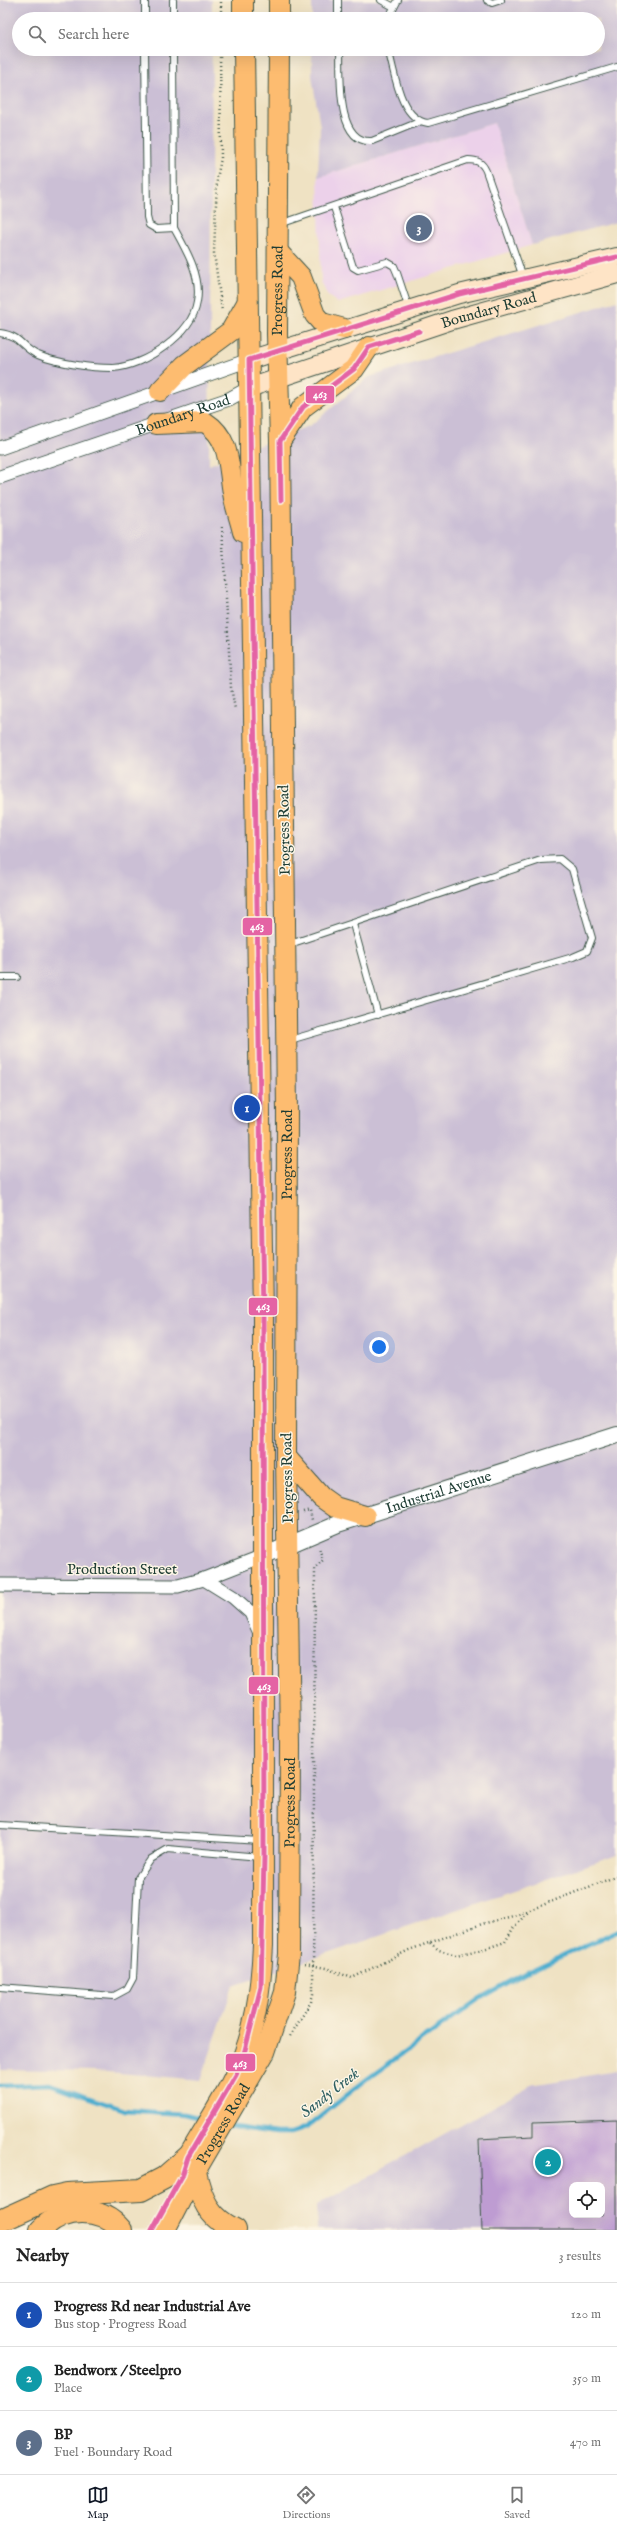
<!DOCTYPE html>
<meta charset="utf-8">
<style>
:root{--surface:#fff;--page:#f6f6f6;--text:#222;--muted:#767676;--line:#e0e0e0;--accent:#111827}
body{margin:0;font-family:"IM FELL English",serif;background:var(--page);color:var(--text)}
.controls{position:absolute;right:12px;bottom:12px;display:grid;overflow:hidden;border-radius:8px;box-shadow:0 4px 16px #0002}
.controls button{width:36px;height:36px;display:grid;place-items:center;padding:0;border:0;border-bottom:1px solid var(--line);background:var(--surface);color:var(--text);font:20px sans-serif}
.you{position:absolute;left:379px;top:1347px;width:14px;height:14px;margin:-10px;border:3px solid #fff;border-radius:50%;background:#1a73e8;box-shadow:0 0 0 6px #1a73e833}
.badge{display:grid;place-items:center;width:26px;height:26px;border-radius:50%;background:var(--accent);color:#fff;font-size:13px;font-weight:700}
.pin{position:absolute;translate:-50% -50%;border:2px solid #fff;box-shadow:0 1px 4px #0006}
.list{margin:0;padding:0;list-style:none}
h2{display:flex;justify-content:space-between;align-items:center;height:52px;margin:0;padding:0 16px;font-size:17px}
h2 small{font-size:13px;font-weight:400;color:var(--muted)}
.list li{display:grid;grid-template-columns:26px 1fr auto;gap:12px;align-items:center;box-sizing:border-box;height:64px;padding:0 16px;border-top:1px solid var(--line)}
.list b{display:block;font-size:15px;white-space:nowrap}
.list p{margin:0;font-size:13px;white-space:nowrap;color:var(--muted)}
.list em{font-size:13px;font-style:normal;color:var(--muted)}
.icon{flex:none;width:22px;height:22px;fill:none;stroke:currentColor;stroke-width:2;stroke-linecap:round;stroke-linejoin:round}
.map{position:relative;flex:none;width:617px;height:2230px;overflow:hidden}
.search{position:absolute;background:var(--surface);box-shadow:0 4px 16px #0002;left:12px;right:12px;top:12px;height:44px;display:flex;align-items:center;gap:10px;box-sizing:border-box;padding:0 14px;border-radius:22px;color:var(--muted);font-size:15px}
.sheet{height:244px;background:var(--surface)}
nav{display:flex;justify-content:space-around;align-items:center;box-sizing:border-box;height:56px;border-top:1px solid var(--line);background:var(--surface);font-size:11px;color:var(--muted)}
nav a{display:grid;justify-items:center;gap:2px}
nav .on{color:var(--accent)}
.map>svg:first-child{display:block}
.built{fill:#ecd1ea}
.industrial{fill:#cbbfd5;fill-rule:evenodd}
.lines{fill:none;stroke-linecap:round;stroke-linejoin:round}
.stream{stroke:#50aecf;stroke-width:4.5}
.building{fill:#be9cd2;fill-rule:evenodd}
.service-casing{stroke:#3e5649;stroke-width:8}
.minor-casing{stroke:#3e5649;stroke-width:15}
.tertiary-casing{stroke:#3e5649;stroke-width:18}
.secondary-casing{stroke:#3e5649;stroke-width:20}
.primary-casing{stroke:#3e5649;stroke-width:22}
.motorway-casing{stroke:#3e5649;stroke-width:24}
.path{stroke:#3e5649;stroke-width:2.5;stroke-dasharray:1 3;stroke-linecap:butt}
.service{stroke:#fff;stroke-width:6}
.minor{stroke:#fff;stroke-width:13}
.tertiary{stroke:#fff;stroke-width:16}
.secondary{stroke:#fee4c6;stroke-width:18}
.primary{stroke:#fdbc70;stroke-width:20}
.motorway{stroke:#fdbc70;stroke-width:22}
.bus-1-casing{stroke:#fcf5e5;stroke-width:8}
.bus-1{stroke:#e463a4;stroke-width:5}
.labels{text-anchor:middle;stroke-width:3;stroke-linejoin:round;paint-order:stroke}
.street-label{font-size:15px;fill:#1f3d34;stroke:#fcf5e5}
.water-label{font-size:16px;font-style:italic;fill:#2e5f62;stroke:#fcf5e5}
.line-badge{stroke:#fcf5e5;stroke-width:1.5}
.badge-label{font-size:11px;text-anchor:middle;font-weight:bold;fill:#fff}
</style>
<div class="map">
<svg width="617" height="2230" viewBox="0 0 617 2230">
<rect width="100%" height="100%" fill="#fcf5e5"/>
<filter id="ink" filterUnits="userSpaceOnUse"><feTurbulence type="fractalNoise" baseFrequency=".025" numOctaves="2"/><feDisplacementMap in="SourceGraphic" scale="8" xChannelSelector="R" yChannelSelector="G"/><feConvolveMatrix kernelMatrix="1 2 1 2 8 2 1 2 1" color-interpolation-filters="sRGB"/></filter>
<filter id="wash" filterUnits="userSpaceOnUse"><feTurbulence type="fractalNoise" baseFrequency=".012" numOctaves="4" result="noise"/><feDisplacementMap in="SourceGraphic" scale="16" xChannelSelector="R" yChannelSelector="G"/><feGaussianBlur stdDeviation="0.9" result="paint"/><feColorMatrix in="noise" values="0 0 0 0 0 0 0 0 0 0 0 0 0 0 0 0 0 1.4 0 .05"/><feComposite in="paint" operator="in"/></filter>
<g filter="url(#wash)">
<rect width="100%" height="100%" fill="#efe2c3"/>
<!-- built -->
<polygon class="built" points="494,123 532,245 338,303 328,296 321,282 318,177"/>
<!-- industrial -->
<g class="industrial">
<polygon points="0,0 212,0 212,19 19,19 19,49 212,49 209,465 311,425 369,377 617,301 617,1855 233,1986 201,2080 96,2071 0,2069"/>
<polygon points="312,0 617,0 617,222 532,245 494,123 318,177 320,127 312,76 312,49 598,49 598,19 312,19"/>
<path d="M617,2071V2230H317L316,2206L531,2085ZM572,2185H602V2215H572Z"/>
</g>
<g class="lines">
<!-- stream -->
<g class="stream">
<polyline points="0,2086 50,2084 124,2110 185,2114 205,2119"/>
<polyline points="227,2126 276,2133 291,2133 306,2128 367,2079 479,1999 527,1972 617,1931"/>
</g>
</g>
<g id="blocks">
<!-- building -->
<path class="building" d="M617,2120V2230H482L479,2139L533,2136V2123ZM572,2185H602V2215H572Z"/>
</g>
</g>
<g filter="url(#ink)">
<use href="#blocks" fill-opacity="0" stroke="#3e5649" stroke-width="1"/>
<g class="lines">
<!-- service casing -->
<g class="service-casing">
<g id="service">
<polyline points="145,0 145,19"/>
<polyline points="173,0 173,19"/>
<polyline points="381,0 394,7"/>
<polyline points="487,0 492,3 501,0"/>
<polyline points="338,19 338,0"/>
<polyline points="388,19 398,0"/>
<polyline points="145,49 147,217 149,225 156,229 174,228"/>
<path d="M340,49C341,73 335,144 372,141L419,122"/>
<path d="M388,49C395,72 399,119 428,123L617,67"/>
<polyline points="334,207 353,267 358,270 387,262 394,266 397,273 409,309"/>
<path d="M280,224L468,160C477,160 482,162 486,171L523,277"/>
<path d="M0,333C22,336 21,348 38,355C49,360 65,363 77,365C88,367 102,368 113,368C144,366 192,335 197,302C202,276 186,250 174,228L173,49"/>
<polyline points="353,924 378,1015"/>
<polyline points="287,945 541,860 560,859 572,869 592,938 587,951 573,957 290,1040"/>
<polyline points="0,977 17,977"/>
<polyline points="0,1825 260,1841"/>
<polyline points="0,1987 114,1996 127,1989 133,1978 138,1878 151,1859 168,1849 260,1857"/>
</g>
</g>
<!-- minor casing -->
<g class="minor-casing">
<g id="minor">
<polyline points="0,448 249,360"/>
<path id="s1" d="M0,477L229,399L249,388"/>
<polyline points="204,1579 233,1597 251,1613 260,1633"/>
<polyline points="0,1585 178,1586 204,1579 263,1556"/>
</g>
</g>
<!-- tertiary casing -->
<g class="tertiary-casing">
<g id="tertiary">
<path id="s2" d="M263,1556L338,1524L617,1435"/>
</g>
</g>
<!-- secondary casing -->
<g class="secondary-casing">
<g id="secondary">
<polyline points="249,360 459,294 617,257"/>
<path id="s3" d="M249,388L452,320L617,274"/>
</g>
</g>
<!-- primary casing -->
<g class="primary-casing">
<g id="primary">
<polyline points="243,0 243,19"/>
<polyline points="279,19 279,0"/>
<polyline points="278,252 301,277 315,315 322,323 344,329"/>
<polyline points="160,391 185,365 231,331 247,303"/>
<path d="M156,424L205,422C231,439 228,465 233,493C235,506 240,519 243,532"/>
<polyline points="280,441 303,407 354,369 369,347"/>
<polyline points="286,1457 321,1497 335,1507 365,1516"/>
<path d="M183,2172L188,2157C203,2130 222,2103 235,2075C255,2035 261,1990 263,1945V1316L244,49"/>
<path id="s4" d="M165,2230L195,2172L265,2052L285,1992L289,1954L290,1745L286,1457L287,1112L280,441L277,334L279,49"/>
</g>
</g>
<!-- motorway casing -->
<g class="motorway-casing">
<g id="motorway">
<path d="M195,2172C201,2199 209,2218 235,2230"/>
<polyline points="0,2221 53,2197 67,2194 141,2190 164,2178 188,2157"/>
<path d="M41,2230C64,2207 100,2205 121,2230"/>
</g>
</g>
<!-- path -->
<g class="path">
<polyline points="221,19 221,0"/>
<polyline points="220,49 221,158 217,179 214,253 222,311"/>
<polyline points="222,527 231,687 235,709"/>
<polyline points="303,1512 310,1510 312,1520"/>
<polyline points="430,1943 439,1950 456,1955 484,1949 505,1942 514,1927 528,1912"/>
<polyline points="305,1964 326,1968 352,1978 409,1950 482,1924 517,1915 617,1876"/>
<polyline points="290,2036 311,2002 313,1994 315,1568 323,1560 319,1548"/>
</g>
<!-- service -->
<use href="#service" class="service"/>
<!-- minor -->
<use href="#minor" class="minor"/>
<!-- tertiary -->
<use href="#tertiary" class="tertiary"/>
<!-- secondary -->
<use href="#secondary" class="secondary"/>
<!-- primary -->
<use href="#primary" class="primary"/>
<!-- motorway -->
<use href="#motorway" class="motorway"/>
<!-- bus-1 casing -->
<g class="bus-1-casing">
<g id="bus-1">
<polyline points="281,500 280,441 303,407 354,369 369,347 419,331"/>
<polyline points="152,2230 182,2176 188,2157 236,2075 245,2050 261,1987 264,1857 263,1316 249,360 459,294 617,257"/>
</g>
</g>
<!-- bus-1 -->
<use href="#bus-1" class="bus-1"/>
</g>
</g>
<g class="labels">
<!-- street labels -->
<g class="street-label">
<text dy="5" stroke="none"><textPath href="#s4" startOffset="1969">Progress Road</textPath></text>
<text dy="5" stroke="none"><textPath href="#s3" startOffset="252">Boundary Road</textPath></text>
<text dy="5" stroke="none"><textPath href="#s1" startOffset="193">Boundary Road</textPath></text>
<text transform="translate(284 830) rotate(-91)" y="5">Progress Road</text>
<text dy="5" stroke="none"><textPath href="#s4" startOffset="1105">Progress Road</textPath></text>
<text transform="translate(287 1478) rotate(-91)" y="5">Progress Road</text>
<text dy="5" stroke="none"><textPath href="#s2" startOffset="187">Industrial Avenue</textPath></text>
<text x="122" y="1574">Production Street</text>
<text dy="5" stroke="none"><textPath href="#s4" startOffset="457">Progress Road</textPath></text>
<text dy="5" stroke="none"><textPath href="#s4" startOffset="121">Progress Road</textPath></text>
</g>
<!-- water labels -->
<g class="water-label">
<text transform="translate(329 2092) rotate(-38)" y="6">Sandy Creek</text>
</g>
</g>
<g class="line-badge">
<rect x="305" y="385" width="30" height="19" rx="4" fill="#e463a4"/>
<rect x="242" y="917" width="31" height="19" rx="4" fill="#e463a4"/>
<rect x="248" y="1297" width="30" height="19" rx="4" fill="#e463a4"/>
<rect x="248" y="1676" width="31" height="19" rx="4" fill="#e463a4"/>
<rect x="225" y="2053" width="31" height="19" rx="4" fill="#e463a4"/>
</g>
<g class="badge-label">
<text x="320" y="398">463</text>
<text x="257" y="930">463</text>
<text x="263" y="1310">463</text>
<text x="264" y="1690">463</text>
<text x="240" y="2067">463</text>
</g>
</svg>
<div class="controls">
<button><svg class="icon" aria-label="locate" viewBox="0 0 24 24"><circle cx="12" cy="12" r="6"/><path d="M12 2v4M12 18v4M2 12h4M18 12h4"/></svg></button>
</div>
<div class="you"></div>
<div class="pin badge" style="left:247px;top:1108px;background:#1a4fb4">1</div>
<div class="pin badge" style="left:548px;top:2162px;background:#0f9aa8">2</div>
<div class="pin badge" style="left:419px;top:228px;background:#5c6f8a">3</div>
<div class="search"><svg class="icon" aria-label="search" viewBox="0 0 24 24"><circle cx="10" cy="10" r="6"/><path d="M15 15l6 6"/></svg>Search here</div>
</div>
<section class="sheet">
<h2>Nearby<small>3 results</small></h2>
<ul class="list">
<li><span class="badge" style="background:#1a4fb4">1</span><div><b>Progress Rd near Industrial Ave</b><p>Bus stop · Progress Road</p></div><em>120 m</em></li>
<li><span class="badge" style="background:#0f9aa8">2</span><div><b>Bendworx / Steelpro</b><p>Place</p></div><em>350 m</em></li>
<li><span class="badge" style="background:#5c6f8a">3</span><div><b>BP</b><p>Fuel · Boundary Road</p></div><em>470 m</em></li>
</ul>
</section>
<nav>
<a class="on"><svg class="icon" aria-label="map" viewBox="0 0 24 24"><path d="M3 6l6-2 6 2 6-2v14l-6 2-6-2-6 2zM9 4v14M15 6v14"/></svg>Map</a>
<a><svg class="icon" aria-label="directions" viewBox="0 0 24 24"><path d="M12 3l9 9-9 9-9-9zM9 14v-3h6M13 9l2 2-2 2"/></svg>Directions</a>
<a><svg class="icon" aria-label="saved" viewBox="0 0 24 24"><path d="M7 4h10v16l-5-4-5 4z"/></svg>Saved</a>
</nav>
